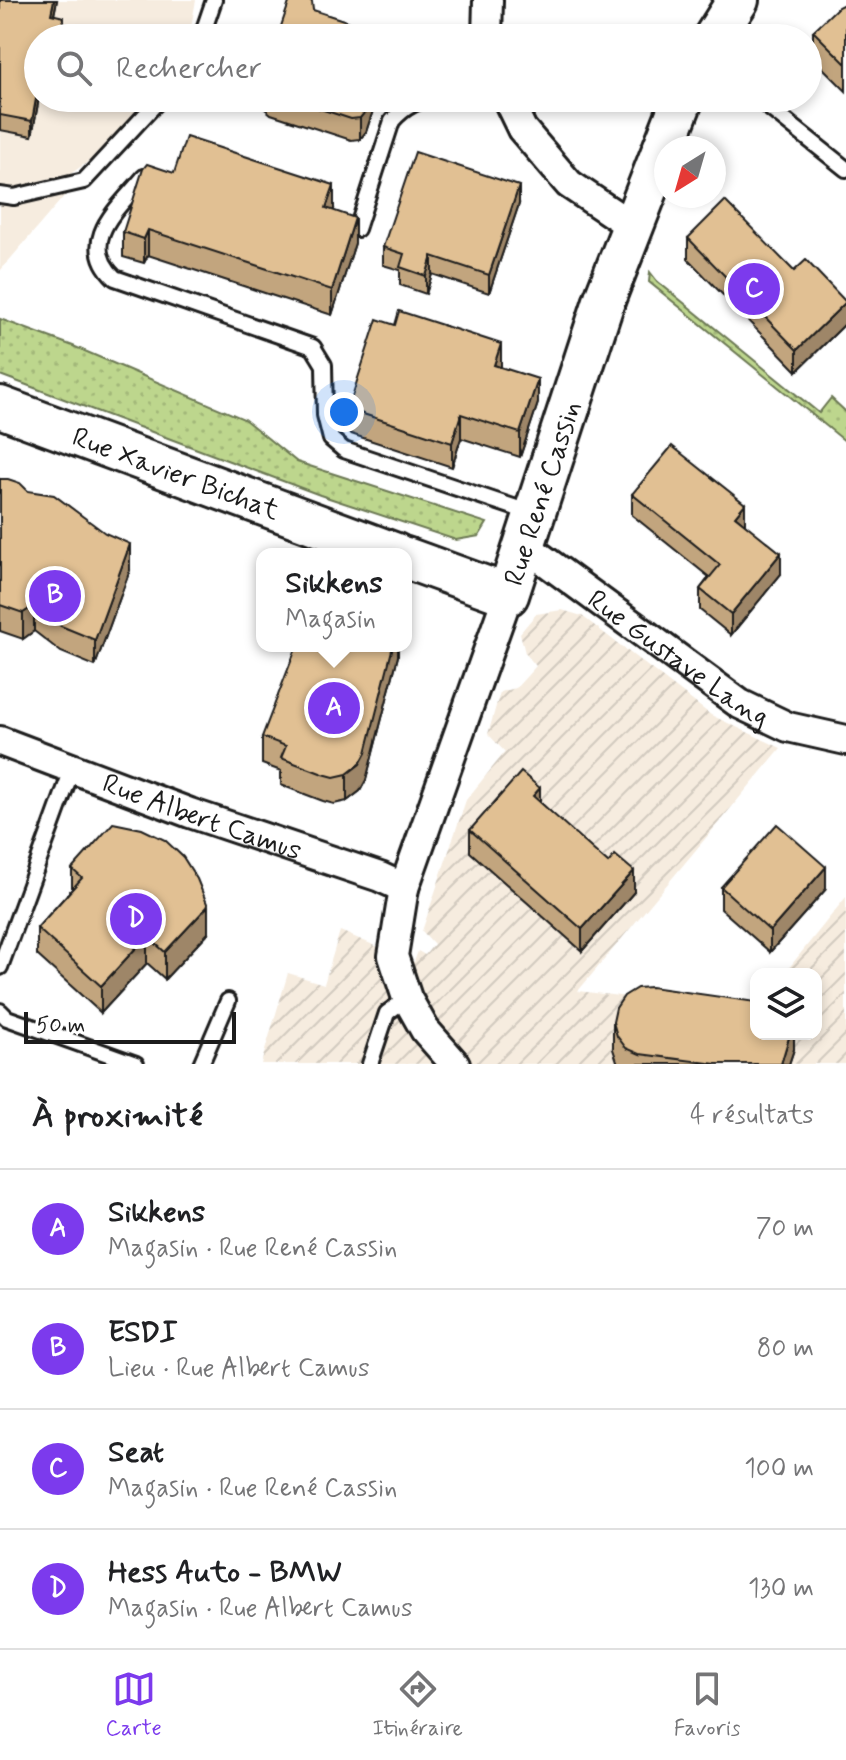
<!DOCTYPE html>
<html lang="fr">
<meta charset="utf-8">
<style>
:root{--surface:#fff;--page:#f6f6f6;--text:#202124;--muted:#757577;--line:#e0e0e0;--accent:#7c3aed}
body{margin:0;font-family:Mynerve,sans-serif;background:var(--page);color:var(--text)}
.controls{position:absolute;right:24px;bottom:24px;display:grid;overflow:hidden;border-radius:16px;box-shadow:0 4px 12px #0003}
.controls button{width:72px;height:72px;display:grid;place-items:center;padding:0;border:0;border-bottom:2px solid var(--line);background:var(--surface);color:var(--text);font:40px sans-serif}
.compass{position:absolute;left:654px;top:136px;width:72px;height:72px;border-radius:50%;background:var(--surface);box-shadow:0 4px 12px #0003;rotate:217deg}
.scale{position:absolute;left:24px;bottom:20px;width:212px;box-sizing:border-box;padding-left:8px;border:4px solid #1c1c1c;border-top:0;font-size:22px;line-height:28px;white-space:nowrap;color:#1c1c1c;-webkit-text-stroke:6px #fff;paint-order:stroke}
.you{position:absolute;left:344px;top:412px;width:28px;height:28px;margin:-20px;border:6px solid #fff;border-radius:50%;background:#1a73e8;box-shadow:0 0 0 12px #1a73e833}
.badge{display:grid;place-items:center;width:52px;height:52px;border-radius:50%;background:var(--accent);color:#fff;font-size:26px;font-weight:700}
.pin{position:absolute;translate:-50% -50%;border:4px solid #fff;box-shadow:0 2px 8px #0006}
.popup{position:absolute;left:256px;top:548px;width:156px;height:104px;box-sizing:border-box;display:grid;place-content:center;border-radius:16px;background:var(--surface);filter:drop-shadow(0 2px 6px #0005);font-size:26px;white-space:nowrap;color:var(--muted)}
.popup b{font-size:30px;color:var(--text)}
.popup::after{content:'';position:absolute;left:50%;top:100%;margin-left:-16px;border:16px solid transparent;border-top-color:var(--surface)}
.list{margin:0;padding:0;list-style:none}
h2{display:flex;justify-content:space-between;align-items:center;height:104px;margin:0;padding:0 32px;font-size:34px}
h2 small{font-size:26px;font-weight:400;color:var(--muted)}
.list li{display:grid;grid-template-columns:52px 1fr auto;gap:24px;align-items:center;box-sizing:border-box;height:120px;padding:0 32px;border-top:2px solid var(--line)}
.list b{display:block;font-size:30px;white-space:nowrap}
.list p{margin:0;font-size:26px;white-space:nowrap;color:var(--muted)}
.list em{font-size:26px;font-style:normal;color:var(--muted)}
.icon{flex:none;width:44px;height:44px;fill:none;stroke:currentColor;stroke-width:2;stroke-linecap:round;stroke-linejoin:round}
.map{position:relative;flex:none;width:846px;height:1064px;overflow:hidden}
.search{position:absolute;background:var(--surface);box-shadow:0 4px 12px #0003;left:24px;right:24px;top:24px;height:88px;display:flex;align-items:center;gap:20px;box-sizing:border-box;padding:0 28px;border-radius:44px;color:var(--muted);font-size:30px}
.sheet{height:584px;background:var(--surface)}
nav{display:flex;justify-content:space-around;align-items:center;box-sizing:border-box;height:112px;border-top:2px solid var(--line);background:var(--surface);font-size:22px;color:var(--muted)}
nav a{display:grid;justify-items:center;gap:4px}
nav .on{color:var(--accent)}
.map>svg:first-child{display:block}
.built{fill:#f6ecdf}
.industrial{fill:url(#industrial-furrows)}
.grass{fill:url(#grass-dots);stroke:#6c7954;stroke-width:2}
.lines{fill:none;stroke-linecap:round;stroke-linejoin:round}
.service-casing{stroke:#1c1c1c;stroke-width:20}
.minor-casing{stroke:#1c1c1c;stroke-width:34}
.secondary-casing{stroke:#1c1c1c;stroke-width:46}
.service{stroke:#fff;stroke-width:14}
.minor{stroke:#fff;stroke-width:28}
.secondary{stroke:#fff;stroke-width:40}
.wall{fill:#c2a57e;stroke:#1c1c1c;stroke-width:2}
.shaded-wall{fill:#9e8667;stroke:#1c1c1c;stroke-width:2}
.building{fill:#e1c093;stroke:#1c1c1c;stroke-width:2}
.labels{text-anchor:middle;stroke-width:8;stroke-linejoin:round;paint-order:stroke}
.street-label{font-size:28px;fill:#1c1c1c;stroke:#fff}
</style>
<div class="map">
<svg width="846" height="1064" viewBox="0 0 846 1064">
<defs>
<pattern id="industrial-furrows" width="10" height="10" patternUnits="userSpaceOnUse" patternTransform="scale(2)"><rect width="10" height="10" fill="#f6ecdf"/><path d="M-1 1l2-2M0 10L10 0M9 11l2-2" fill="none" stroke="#d2cabf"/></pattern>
<pattern id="grass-dots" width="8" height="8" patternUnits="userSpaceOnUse" patternTransform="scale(2)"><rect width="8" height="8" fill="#bdd68d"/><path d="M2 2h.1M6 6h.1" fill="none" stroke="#a2b779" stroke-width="1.8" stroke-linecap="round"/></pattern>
</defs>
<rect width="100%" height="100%" fill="#fff"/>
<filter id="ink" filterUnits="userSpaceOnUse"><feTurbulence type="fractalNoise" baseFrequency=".0125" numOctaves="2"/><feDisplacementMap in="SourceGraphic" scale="16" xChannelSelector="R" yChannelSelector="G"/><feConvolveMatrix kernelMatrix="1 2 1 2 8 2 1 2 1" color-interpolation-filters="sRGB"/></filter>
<g filter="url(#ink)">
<!-- built -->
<polygon class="built" points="0,0 196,0 189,38 38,38 38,98 148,98 102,152 69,175 66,194 0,271"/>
<!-- industrial -->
<polygon class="industrial" points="562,610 582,616 711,715 781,748 578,991 753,1012 756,1034 816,1034 816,974 784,974 846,897 846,1064 261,1064 288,973 324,984 340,931 414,962 418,951 425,955 434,944 422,931 466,800 505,752 488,734 500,692 516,688 536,666 525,653 520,633 536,614"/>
<!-- grass -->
<g class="grass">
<polygon points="650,272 657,281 819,413 831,398 846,412 846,442 649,282"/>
<polygon points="0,319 73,346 244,419 297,462 487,523 479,536 456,540 320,495 0,375"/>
</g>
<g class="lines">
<!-- service casing -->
<g class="service-casing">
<g id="service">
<polyline points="201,38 214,0"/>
<polyline points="757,98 846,169"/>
<path d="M144,177C119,208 76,241 115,278L313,347L324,365L325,415L331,439L344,450L531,513"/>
<polyline points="0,195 14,197 84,181 161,98"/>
<path d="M357,229L392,121C404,107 418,99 436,98"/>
<polyline points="0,967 73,767"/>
<polyline points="0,1011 7,1018 136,1064"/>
<polyline points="201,1064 228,1001"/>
<polyline points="370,1064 387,1013 407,998"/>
</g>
</g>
<!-- minor casing -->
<g class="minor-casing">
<g id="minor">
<polyline points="487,38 488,0"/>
<polyline points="507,98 522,129 569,184 633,227"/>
<path id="s1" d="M525,546L740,704L788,727L846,740"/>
<path id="s2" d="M0,741L190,813L380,877L404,888"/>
<polyline points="455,1064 425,1030 407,998 393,956 404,888 508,595"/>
</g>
</g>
<!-- secondary casing -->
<g class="secondary-casing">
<g id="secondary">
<polyline points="714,38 738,0"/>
<path id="s3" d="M0,407L396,554"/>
<path id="s4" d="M406,558L508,595L605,298L683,98"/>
</g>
</g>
<!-- service -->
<use href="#service" class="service"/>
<!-- minor -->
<use href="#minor" class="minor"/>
<!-- secondary -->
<use href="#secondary" class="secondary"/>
</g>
<!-- wall -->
<g class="wall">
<polygon points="0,0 57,0 54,15 64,32 38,38 39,98 32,136 0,130"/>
<polygon points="846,3 846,91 813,58 813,31"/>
<polygon points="264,98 377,98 366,132 360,139 351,140 271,114 265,109"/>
<polygon points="174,173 334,209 333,211 355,243 332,315 148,255 144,263 123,257 123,232"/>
<polygon points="519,204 489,293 432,274 426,294 400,285 400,270 383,265 383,247"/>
<polygon points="688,238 794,271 846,302 846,323 797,371 688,259"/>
<polygon points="501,368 538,403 520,457 461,438 452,467 348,433 348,409"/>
<polygon points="0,479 28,491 130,570 95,666 61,652 34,631 23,639 0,631"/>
<polygon points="632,494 745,524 781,574 731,635 700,610 700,589 709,577 632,515"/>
<polygon points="398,646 398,656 366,780 360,791 347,801 334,804 323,801 281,785 281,771 262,764 262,737"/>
<polygon points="540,802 634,892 582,951 470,852 470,830"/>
<polygon points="72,869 208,933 165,979 147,963 101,1013 37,955 37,928 72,889"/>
<polygon points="721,887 826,889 770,952 721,909"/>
<polygon points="613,1022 756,1034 794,1034 794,1049 789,1064 618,1064 613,1049"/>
</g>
<!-- shaded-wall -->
<g class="shaded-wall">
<polygon points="54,0 57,0 51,29 51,14"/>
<polygon points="64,17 64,32 63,38 60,38"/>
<polygon points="38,88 39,98 32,136 32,121"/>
<polygon points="370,98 377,98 366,132 360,139 360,118"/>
<polygon points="334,185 334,209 326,233 326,208"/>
<polygon points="519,186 519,204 489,293 489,275"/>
<polygon points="355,218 355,243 332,315 332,290"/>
<polygon points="148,230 148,255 144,263 144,239"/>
<polygon points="432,256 432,274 426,294 426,276"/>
<polygon points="846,302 846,323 797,371 797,350"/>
<polygon points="501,344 501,368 494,365"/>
<polygon points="538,379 538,403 520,457 520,433"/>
<polygon points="461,414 461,438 452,467 452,443"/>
<polygon points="745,504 745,525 735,516"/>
<polygon points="130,544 130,570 95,666 95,640"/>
<polygon points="781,553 781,574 731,635 731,614"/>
<polygon points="34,606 34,631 23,639 23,613"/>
<polygon points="393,646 398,646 398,656 366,780 360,791 347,801 347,774"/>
<polygon points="540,788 540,809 533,796"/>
<polygon points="826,867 826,889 770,952 770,931"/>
<polygon points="634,871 634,892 582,951 582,929"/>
<polygon points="208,906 208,933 165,979 165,952"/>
<polygon points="147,936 147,963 101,1013 101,986"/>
<polygon points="790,1034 794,1034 794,1049 789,1064 781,1064"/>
</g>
<!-- building -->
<g class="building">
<polygon points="0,0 54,0 51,14 64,17 60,38 38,38 38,88 32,121 0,115"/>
<polygon points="290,0 310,0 312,2 313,10 371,29 368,38 277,38"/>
<polygon points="846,3 846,64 813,31 838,7"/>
<polygon points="287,98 370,98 366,111 360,118 351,119"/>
<polygon points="186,137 334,185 326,208 355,218 332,290 148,230 144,239 123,232 143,169 147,164 174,173"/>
<polygon points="415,152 519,186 489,275 432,256 426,276 400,267 404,254 383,247"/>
<polygon points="725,201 794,271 806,260 846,302 797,350 688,238"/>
<polygon points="399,311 501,344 494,365 538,379 520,433 461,414 452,443 348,409 377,319 395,325"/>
<polygon points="672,446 745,504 735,516 781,553 731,614 700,589 720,565 632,494"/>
<polygon points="0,479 8,479 20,483 28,491 54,495 105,533 130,544 95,640 61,626 34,606 23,613 0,605"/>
<polygon points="297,646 393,646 366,753 360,764 347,774 334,777 323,774 281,758 286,746 262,737"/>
<polygon points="521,772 540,788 533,796 608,863 615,855 634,871 582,929 470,830"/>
<polygon points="113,823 142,829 165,840 183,857 197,879 208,906 165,952 147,936 101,986 37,928 82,878 72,869"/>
<polygon points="777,824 826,867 770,931 721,887"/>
<polygon points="651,987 756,1002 756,1034 790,1034 781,1064 716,1064 640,1054 626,1048 617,1036 613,1022 616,1008 624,996 637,988"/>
</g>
</g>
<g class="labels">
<!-- street labels -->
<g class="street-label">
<text dy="10" stroke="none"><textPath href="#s3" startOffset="188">Rue Xavier Bichat</textPath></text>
<text dy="10" stroke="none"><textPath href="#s4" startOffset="216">Rue René Cassin</textPath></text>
<text dy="10" stroke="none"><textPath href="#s1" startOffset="190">Rue Gustave Lang</textPath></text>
<text dy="10" stroke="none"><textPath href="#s2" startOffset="216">Rue Albert Camus</textPath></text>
</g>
</g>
</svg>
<div class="controls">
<button><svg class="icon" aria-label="layers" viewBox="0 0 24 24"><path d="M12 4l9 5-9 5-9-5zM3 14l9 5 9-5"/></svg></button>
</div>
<svg class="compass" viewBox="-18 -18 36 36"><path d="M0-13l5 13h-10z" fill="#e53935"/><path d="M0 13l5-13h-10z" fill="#757577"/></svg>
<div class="scale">50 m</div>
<div class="you"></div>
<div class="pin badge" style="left:334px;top:708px">A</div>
<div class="popup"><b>Sikkens</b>Magasin</div>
<div class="pin badge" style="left:55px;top:596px">B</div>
<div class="pin badge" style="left:754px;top:289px">C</div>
<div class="pin badge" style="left:136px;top:919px">D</div>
<div class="search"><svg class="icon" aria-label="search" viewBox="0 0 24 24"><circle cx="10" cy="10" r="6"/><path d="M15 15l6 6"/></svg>Rechercher</div>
</div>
<section class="sheet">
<h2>À proximité<small>4 résultats</small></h2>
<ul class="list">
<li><span class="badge">A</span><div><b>Sikkens</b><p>Magasin · Rue René Cassin</p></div><em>70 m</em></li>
<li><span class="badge">B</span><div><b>ESDI</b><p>Lieu · Rue Albert Camus</p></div><em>80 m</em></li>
<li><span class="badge">C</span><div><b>Seat</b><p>Magasin · Rue René Cassin</p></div><em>100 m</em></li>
<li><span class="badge">D</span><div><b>Hess Auto - BMW</b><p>Magasin · Rue Albert Camus</p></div><em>130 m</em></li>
</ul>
</section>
<nav>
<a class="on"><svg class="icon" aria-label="map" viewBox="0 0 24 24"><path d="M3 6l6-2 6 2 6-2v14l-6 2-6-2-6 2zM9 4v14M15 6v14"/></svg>Carte</a>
<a><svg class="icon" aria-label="directions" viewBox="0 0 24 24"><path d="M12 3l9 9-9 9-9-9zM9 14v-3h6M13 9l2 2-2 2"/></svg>Itinéraire</a>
<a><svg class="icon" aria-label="saved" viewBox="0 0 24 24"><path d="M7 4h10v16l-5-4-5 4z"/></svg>Favoris</a>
</nav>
